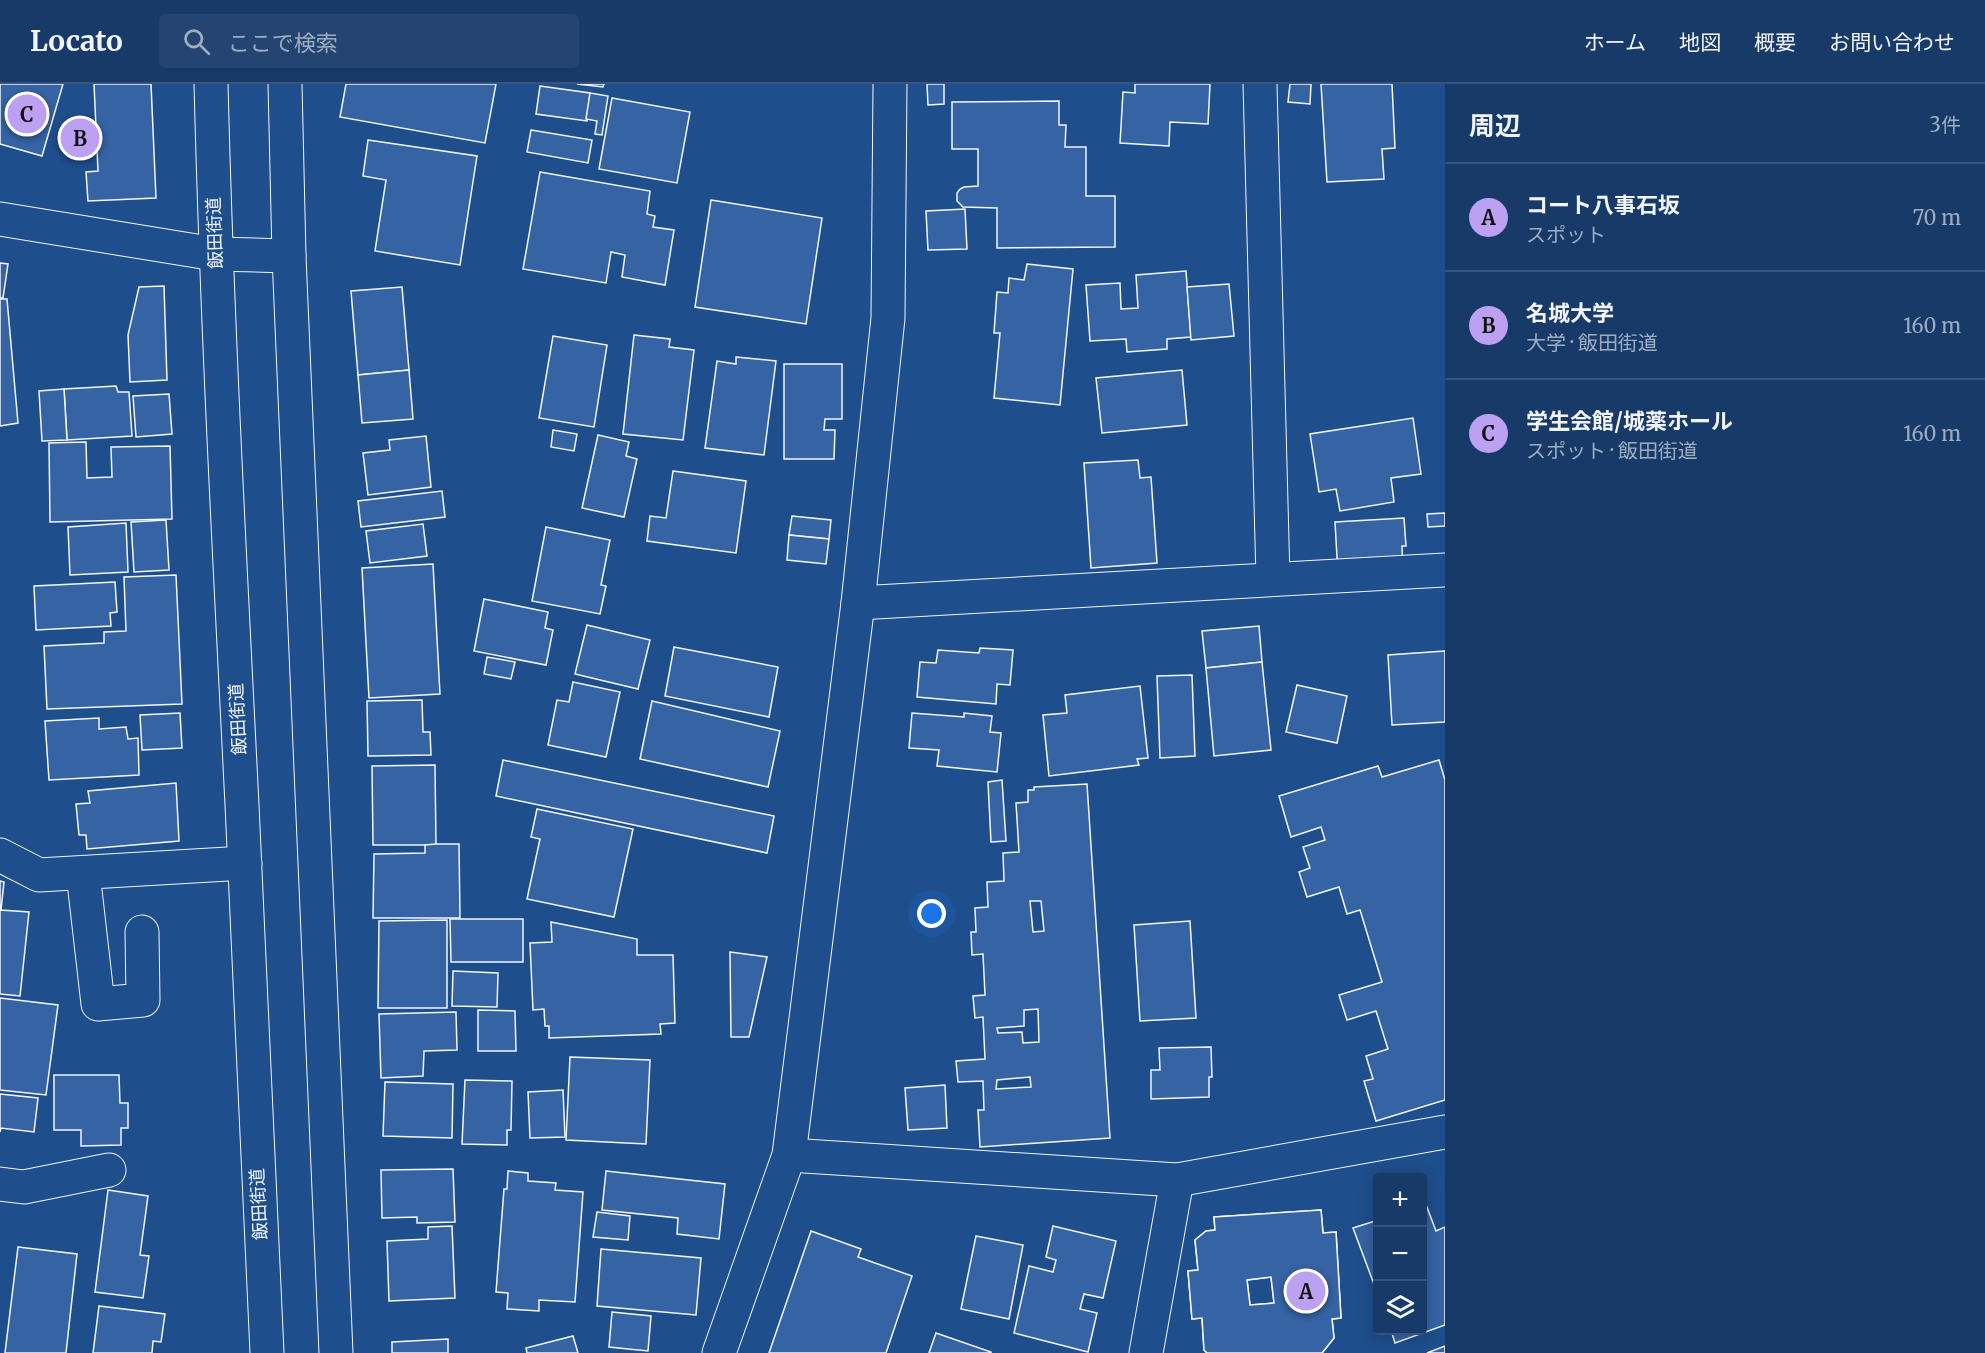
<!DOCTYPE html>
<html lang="ja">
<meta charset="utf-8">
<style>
:root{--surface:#173a69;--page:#244571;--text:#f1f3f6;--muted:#9eadc0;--line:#36547d;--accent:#bca0f2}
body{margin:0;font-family:Merriweather,"Noto Sans JP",serif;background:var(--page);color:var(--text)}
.controls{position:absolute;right:18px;bottom:18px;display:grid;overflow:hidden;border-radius:6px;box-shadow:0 3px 15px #0003}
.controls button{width:54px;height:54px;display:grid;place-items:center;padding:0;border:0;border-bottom:2px solid var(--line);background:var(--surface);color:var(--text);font:30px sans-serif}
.you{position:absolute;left:932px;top:830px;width:21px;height:21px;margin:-15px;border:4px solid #fff;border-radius:50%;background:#1a73e8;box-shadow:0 0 0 9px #1a73e833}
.badge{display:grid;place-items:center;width:39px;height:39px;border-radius:50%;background:var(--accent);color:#111;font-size:20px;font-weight:700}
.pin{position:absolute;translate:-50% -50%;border:3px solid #fff;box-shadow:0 2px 6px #0006}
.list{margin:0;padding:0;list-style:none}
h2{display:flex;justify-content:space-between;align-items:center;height:78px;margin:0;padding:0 24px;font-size:26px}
h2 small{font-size:20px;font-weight:400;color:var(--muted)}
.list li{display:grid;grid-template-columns:39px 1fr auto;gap:18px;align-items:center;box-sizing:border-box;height:108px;padding:0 24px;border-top:2px solid var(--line)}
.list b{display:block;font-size:22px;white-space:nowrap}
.list p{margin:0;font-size:20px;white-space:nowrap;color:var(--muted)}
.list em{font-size:20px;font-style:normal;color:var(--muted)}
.icon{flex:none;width:33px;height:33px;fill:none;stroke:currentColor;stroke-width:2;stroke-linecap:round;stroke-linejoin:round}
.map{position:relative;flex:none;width:1445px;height:1269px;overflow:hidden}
header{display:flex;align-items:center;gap:36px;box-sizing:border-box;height:84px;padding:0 30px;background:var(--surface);border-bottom:2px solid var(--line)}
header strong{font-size:28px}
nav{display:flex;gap:33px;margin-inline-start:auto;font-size:21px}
.search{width:420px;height:54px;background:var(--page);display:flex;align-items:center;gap:15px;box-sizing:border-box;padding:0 21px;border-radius:6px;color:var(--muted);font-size:22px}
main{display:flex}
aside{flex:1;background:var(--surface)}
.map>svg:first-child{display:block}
.building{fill:#3563a3;stroke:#f2f6ff;stroke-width:1.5;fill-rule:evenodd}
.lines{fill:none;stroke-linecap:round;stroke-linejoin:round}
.minor-casing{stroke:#f2f6ff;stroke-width:35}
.highway-casing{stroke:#f2f6ff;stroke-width:35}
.minor{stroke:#1f4e8c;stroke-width:33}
.highway{stroke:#1f4e8c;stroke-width:33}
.labels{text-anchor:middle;stroke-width:4.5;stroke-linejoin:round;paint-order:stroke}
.street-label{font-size:18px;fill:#f2f6ff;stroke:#1f4e8c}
</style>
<header>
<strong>Locato</strong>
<div class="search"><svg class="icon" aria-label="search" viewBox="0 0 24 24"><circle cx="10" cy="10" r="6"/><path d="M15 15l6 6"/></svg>ここで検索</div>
<nav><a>ホーム</a><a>地図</a><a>概要</a><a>お問い合わせ</a></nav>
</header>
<main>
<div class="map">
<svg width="1445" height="1269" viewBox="0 0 1445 1269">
<rect width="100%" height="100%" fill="#1f4e8c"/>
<!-- building -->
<g class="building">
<polygon points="0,0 63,0 42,72 0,60"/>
<polygon points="94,0 151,0 156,114 88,117 86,88 98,87"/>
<polygon points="346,0 496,0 485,59 340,33"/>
<polygon points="577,0 604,0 603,3"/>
<polygon points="927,0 944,0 944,20 928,21"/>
<polygon points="1135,0 1210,0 1208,40 1170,38 1169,62 1120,59 1123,8 1135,9"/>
<polygon points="1290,0 1311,0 1310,20 1288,18"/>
<polygon points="1321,0 1392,0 1395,64 1382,65 1384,95 1327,98"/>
<polygon points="540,2 590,9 587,37 536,30"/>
<polygon points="590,9 608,12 602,51 595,50 597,37 586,35"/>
<polygon points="612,14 690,28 677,99 599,85"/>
<polygon points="1059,17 1059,41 1066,41 1065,63 1086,63 1086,112 1115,112 1115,163 997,164 997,124 963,123 957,117 957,109 960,105 964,103 978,102 978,65 952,65 952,18"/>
<polygon points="531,46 592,56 588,79 527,68"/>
<polygon points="368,56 477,72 460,181 375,167 386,96 363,92"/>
<polygon points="540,88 650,107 647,130 655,132 653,143 674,146 665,201 622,193 625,171 611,168 606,199 523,185"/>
<polygon points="711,116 822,134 806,240 695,223"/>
<polygon points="965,125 967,165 928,166 926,127"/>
<polygon points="0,179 8,180 3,214 0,214"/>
<polygon points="1027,180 1073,185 1060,321 994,314 1000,249 994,249 997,208 1008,209 1009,194 1024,196"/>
<polygon points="1186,187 1191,253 1167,255 1167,265 1127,268 1126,255 1090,257 1086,201 1120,199 1121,225 1138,224 1136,191"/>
<polygon points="1229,200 1234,252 1191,256 1187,203"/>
<polygon points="164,202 167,296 130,298 128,251 139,203"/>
<polygon points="402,203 409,286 358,291 351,207"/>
<polygon points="0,215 7,215 18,339 0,342"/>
<polygon points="634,251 670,255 669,263 694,266 683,356 623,350"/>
<polygon points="553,252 607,261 594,343 539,334"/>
<polygon points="736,273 776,277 764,371 705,364 717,277 736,280"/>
<polygon points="784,280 842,280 842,335 825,335 824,346 835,346 834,375 784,375"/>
<polygon points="409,286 413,335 362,339 358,291"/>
<polygon points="1182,286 1187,341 1102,349 1096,294"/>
<polygon points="116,302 118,308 129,308 132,352 67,356 64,305"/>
<polygon points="64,305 67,356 42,357 39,307"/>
<polygon points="169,310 172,350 136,353 133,312"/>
<polygon points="1413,334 1421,390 1391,394 1394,418 1340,427 1336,405 1319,408 1310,350"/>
<polygon points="553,346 577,350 574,367 551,363"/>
<polygon points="598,351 629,358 626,372 637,375 624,433 582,424"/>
<polygon points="426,352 431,403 368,411 363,369 390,366 389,356"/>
<polygon points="86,358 87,394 112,393 111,363 170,362 172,435 50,438 49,359"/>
<polygon points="1138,376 1140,394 1151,393 1157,479 1091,484 1084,379"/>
<polygon points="673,387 746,397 736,469 647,457 650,432 666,434"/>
<polygon points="442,407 445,433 361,443 358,417"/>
<polygon points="1445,429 1445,442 1428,443 1427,430"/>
<polygon points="792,432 831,436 829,455 789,451"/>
<polygon points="1404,434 1406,462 1402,462 1403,487 1338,491 1335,438"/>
<polygon points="166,436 169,486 134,488 131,438"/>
<polygon points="126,439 128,488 70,491 68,443"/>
<polygon points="423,440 427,472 370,479 366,447"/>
<polygon points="546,443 610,456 601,501 606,502 600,530 532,517"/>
<polygon points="789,451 829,455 826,480 787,476"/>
<polygon points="433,480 440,610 369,614 362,484"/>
<polygon points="176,491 182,620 47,625 44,562 104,559 104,548 126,547 124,493"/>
<polygon points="115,498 117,528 110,529 111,542 36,546 34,502"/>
<polygon points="484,515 548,528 545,544 553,546 546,581 474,567"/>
<polygon points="587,541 650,556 638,605 575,590"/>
<polygon points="1259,542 1262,578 1206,584 1202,547"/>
<polygon points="674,563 778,583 769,633 665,612"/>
<polygon points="980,564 1013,566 1010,601 997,600 996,620 917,613 920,578 936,579 938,566 979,569"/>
<polygon points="1445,567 1445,638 1392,641 1388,571"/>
<polygon points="487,573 515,578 511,595 484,590"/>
<polygon points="1262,578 1271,666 1214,672 1206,584"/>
<polygon points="1192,591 1195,672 1160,674 1157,592"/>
<polygon points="573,598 620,608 606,673 548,661 557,616 569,618"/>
<polygon points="1297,601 1347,612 1337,659 1286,648"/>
<polygon points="1140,602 1148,674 1137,675 1139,681 1049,692 1043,631 1067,629 1065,611"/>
<polygon points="422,616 423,648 430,648 431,671 368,672 367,617"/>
<polygon points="652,617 780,647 768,703 640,675"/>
<polygon points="180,629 182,664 142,666 140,631"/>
<polygon points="912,629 964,633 964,629 992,632 990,648 1001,649 997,688 937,682 939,666 909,664"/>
<polygon points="99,634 99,645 126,643 128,655 138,654 139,691 49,696 45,637"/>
<polygon points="503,676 774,732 767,769 496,712"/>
<polygon points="1439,676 1445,696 1445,1016 1376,1037 1364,997 1373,995 1366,972 1388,965 1376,927 1347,936 1339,911 1382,898 1360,826 1347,830 1339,803 1307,813 1299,788 1310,784 1303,763 1325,756 1321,743 1291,753 1279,712 1378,682 1382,693"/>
<polygon points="435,681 436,761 373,761 372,682"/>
<polygon points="1002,696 1006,757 991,758 988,698"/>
<polygon points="176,699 179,757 87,765 86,751 79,751 76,720 90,719 88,707"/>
<path d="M1087,700L1110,1054L980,1063L978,1026H984L983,997L958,998L956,977L985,975L983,933L975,934L973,912L985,911L983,870L972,871L971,848H976L975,824L988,823L987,798L1004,797L1003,769L1019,768L1016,719L1028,718V706H1034V703ZM1030,817H1041L1044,847L1033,848ZM1038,925L1039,958L1023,959L1022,948L998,949L997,944L1024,942V926ZM1030,993L1031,1003L996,1005L997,996Z"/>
<polygon points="537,725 633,745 614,833 527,815 540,755 531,753"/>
<polygon points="436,760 459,760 460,834 373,834 374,770 425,769 425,761"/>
<polygon points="0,797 4,798 1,826 29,828 20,912 0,910"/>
<polygon points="450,835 523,835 523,878 451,878"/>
<polygon points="447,836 447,924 378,924 379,837"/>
<polygon points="1190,837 1196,934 1140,937 1134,841"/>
<polygon points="551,838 637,855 637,871 673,871 675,939 660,940 661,950 549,954 549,942 545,942 544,925 533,926 530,859 552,858"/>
<polygon points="730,868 767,873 749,953 731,953"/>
<polygon points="453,887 498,889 497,923 452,922"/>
<polygon points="0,914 58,921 46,1011 0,1006"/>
<polygon points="478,926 515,927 516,967 478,967"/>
<polygon points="456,928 457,966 424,967 423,992 381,994 379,930"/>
<polygon points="1211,963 1212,993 1209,993 1209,1013 1151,1015 1151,986 1160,986 1159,964"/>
<polygon points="570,973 650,976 646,1060 566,1056"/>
<polygon points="54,991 119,991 120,1019 128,1019 128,1044 121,1044 121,1061 81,1062 81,1046 54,1046"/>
<polygon points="465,996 512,997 511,1046 507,1046 507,1061 462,1060"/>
<polygon points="385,998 453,1000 452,1054 383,1052"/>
<polygon points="945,1001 947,1044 908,1046 905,1004"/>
<polygon points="563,1006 565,1053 530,1054 528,1008"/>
<polygon points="0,1010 38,1014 34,1048 1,1044 0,1048"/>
<polygon points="453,1085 455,1138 417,1139 417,1133 382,1134 381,1086"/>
<polygon points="508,1087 528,1089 528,1097 556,1099 555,1106 583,1108 575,1218 539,1216 539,1227 507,1225 508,1209 496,1208 504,1105 507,1105"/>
<polygon points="606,1087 725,1100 719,1155 677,1150 678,1134 602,1126"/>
<polygon points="108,1106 148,1112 140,1171 149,1172 143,1214 95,1208"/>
<polygon points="1425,1118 1436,1147 1445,1143 1445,1241 1395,1259 1391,1246 1422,1246 1422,1119"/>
<path d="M1321,1126L1323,1149L1336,1148L1341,1234L1332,1235L1334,1254L1322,1269H1207L1204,1266L1202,1234L1192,1235L1188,1187L1198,1186L1195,1156L1206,1147L1215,1146L1214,1133ZM1271,1193L1274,1219L1250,1221L1247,1196Z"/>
<path d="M1321,1126L1323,1149L1336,1148L1341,1234L1332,1235L1334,1254L1322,1269H1207L1204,1266L1202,1234L1192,1235L1188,1187L1198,1186L1195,1156L1206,1147L1215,1146L1214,1133ZM1271,1193L1274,1219L1250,1221L1247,1196Z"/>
<polygon points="597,1128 630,1132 628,1156 593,1153"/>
<polygon points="1378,1136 1378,1211 1353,1144"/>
<polygon points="452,1142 455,1214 389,1217 387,1157 428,1155 428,1143"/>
<polygon points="1053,1142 1116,1157 1103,1214 1084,1210 1080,1225 1097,1229 1088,1268 1014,1249 1029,1182 1053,1188 1056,1176 1046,1173"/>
<polygon points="811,1147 861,1165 858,1173 912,1192 886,1269 769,1269"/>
<polygon points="976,1152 1023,1161 1009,1235 961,1225"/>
<polygon points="18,1163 77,1170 66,1269 5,1269"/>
<polygon points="601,1165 701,1174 696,1231 597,1222"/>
<polygon points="99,1222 165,1230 161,1258 153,1257 152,1269 93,1269"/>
<polygon points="612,1228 651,1232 648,1267 609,1263"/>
<polygon points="936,1249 991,1268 991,1269 929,1269"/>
<polygon points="573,1252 578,1269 527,1269 526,1264"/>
<polygon points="448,1255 448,1269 392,1269 392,1258"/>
<polygon points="1445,1262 1445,1269 1427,1269"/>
</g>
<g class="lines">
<!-- minor casing -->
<g class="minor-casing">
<g id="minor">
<polyline points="1260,0 1273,495"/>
<polyline points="0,135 215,170 289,172"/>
<polyline points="858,519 1445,486"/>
<polyline points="0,771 39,791 245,779"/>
<polyline points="83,789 98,920 143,916 142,848"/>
<polyline points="789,1071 1177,1096 1445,1048"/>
<polyline points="0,1100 24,1103 109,1086"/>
<polyline points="719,1269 789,1071 858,519 888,234 890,0"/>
<polyline points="1146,1269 1177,1096"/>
</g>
</g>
<!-- highway casing -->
<g class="highway-casing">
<g id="highway">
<path d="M211,0C217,240 230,480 242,721C251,903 257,1086 267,1269"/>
<polyline points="285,0 289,172 336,1269"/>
</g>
</g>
<!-- minor -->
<use href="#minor" class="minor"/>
<!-- highway -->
<use href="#highway" class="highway"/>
</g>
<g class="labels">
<!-- street labels -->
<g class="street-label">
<text transform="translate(215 149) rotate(-92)" y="6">飯田街道</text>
<text transform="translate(238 635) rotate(-93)" y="6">飯田街道</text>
<text transform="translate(259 1120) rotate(-93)" y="6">飯田街道</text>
</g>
</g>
</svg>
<div class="controls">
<button>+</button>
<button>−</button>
<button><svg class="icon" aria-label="layers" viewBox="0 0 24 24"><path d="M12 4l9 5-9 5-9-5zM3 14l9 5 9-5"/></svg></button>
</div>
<div class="you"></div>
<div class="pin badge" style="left:1306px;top:1207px">A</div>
<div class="pin badge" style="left:80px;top:54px">B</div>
<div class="pin badge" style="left:27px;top:30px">C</div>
</div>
<aside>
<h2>周辺<small>3件</small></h2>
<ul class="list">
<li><span class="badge">A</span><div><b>コート八事石坂</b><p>スポット</p></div><em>70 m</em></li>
<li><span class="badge">B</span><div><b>名城大学</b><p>大学 · 飯田街道</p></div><em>160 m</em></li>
<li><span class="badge">C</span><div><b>学生会館/城薬ホール</b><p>スポット · 飯田街道</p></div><em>160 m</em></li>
</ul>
</aside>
</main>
